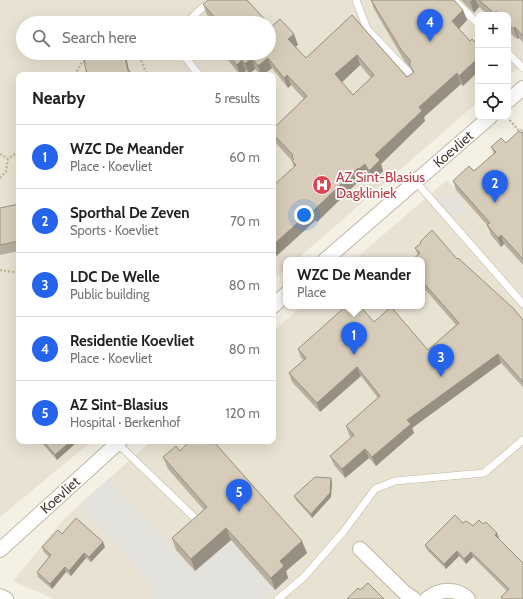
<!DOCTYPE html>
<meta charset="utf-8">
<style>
:root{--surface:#fff;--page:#f2f2f2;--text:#222;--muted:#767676;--line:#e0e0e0;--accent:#2563eb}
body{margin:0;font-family:Cabin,sans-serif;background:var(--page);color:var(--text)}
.controls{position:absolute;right:12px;top:12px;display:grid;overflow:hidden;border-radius:8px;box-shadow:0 4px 16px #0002}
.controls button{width:36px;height:36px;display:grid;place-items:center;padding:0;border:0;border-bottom:1px solid var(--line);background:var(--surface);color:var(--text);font:20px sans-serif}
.you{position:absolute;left:304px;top:215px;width:14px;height:14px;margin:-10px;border:3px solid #fff;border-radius:50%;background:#1a73e8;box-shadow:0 0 0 6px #1a73e833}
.badge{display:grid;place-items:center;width:26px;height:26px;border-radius:50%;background:var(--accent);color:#fff;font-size:13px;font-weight:700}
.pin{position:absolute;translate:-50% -33px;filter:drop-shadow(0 1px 2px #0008)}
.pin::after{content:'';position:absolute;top:21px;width:14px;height:12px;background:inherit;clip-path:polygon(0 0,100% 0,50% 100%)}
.popup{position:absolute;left:283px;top:257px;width:142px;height:52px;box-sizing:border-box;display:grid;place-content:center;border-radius:8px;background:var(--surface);filter:drop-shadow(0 1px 3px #0005);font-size:13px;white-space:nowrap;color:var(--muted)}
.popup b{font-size:15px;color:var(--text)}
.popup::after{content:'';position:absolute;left:50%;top:100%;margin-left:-8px;border:8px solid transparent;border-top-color:var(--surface)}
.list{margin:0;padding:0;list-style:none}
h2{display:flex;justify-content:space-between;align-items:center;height:52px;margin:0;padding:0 16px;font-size:17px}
h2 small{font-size:13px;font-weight:400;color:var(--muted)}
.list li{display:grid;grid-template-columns:26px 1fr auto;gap:12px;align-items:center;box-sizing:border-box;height:64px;padding:0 16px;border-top:1px solid var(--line)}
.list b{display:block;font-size:15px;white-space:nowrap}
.list p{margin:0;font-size:13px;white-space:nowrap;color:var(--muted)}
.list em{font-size:13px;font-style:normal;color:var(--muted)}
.icon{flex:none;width:22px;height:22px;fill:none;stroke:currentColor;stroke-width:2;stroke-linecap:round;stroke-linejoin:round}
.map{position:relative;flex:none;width:523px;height:599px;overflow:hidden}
.search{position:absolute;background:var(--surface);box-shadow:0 4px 16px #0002;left:16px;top:16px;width:260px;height:44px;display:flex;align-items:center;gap:10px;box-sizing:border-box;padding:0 14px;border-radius:22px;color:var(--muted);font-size:15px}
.panel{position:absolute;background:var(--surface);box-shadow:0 4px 16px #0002;left:16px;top:72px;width:260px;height:372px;border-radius:8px}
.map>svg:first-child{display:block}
.residential{fill:#e8e2d2;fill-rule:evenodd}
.parking{fill:#e4e2dd}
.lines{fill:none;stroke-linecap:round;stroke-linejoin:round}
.service-casing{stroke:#c0b8a6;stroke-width:8}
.minor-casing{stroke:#c0b8a6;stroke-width:16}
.path{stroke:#c3b596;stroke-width:2.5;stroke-dasharray:2 2;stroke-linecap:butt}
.service{stroke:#fff;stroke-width:7}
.minor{stroke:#fff;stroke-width:14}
.wall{fill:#b8af9f;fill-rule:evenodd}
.shaded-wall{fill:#968f82}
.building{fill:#d6ccb9;stroke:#968f82;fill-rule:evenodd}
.labels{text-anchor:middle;stroke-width:3.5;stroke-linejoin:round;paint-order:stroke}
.street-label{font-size:14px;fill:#474034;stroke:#fff}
.health-label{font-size:14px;fill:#be3a42;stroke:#fff;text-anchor:start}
</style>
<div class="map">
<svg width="523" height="599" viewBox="0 0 523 599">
<rect width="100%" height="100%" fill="#f4f0e4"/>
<!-- residential -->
<g class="residential">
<path d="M0,0H523V64L508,76V15H478V102L296,260H286V269L273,280V75H19V441H92L0,517ZM23,23H269V53H23Z"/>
<polygon points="447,180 523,265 523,599 54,599 13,581 63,520 151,441 273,441 273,332 302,306 422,306 422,260 354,260"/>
</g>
<!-- parking -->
<g class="parking">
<polygon points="456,196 469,212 466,214 453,215 438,198"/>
<polygon points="108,479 195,571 231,540 275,590 266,599 152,599 156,590 80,504"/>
</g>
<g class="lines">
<!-- service casing -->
<g class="service-casing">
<g id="service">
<polyline points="356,0 367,29 410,74"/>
<polyline points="454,0 478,24"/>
<polyline points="186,23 211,0"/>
<polyline points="182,53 199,75"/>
<polyline points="508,53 523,68"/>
<polyline points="416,182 523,304"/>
<polyline points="117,443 198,521"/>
<polyline points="278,599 304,577 344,531 375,489 395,481 484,473 523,440"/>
</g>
</g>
<!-- minor casing -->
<g class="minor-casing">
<g id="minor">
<polyline points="508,101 523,88"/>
<polyline points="325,260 490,117"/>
<polyline points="273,306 286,294"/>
<polyline points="360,549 405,593 414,599"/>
<polyline points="0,550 120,441"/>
<polyline points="0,596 6,599"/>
<path d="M427,599C439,589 456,587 468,599"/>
</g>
</g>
<!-- path -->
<g class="path">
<polyline points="127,53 141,60 147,75"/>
<polyline points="103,56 114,53"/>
<polyline points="75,75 82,62 86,61"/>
<polyline points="507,117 519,131 523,130"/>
<polyline points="0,154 8,159"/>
<polyline points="0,178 6,171 8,159 19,151"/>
<polyline points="0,270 19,273"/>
</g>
<!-- service -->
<use href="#service" class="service"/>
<!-- minor -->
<use href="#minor" class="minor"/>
</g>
<!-- wall -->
<g class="wall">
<path d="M371,0L463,10L467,20L459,29L463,86L461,84L424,117L425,121L381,164L383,171L373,181L369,174L363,179L362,178L317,222L316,220L273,259V186L294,167L292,161L274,141L273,137V129L304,99L291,85L288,88L272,68L263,75H261L255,69L249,74L246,71L241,75H240L224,55L223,53H269L271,27L298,45L295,46L306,58L352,15L407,77L413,73L411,68L405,62L374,9ZM360,65L371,78L353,95L342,82Z"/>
<polygon points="461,0 523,0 523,42 519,38 518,39 514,37 508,30 508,15 488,15 479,7 474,13"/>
<polygon points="203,4 268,23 214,23 207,15"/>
<polygon points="523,132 523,265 504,244 501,247 491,235 487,225 456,190 453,181 474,171 494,154 491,147 506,143"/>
<polygon points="19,204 19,251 0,255 0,208"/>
<polygon points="420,242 457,259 523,320 523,387 501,363 412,428 414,433 376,466 369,458 345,478 334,465 330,456 351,438 349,435 346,426 378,398 361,376 320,412 292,382 289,373 304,360 301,358 298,349 374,322 428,350 456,325 422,286 422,260 418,255 415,248 420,244"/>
<polygon points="40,441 78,441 57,460"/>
<polygon points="180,451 307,553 286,571 288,578 275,590 231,540 195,571 176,550 172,538 204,510 168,469 163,457"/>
<polygon points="332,482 331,497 312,518 296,500 294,496"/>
<polygon points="463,523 473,526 483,524 499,538 498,539 523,599 502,599 501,597 507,591 473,557 466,564 459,556 446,569 427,550 425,545"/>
<polygon points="62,534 105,547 91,562 86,558 71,576 66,572 52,589 38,577 37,572 49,557 44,552 42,547"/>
</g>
<!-- shaded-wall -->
<g class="shaded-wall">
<polygon points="472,0 476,0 479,7 474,13 470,2"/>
<polygon points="463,10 467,20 456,32 452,21"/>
<polygon points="496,11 498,15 495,15 494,13"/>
<polygon points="515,27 519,38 518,39 514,29"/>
<polygon points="294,34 298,45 292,49 288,39"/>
<polygon points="124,53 127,61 130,75 128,71"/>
<polygon points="357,55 360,65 339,85 335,74"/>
<polygon points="252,58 255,69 249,74 245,64"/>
<polygon points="268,58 272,68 263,75 261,75 258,66"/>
<polygon points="478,58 478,72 463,86 459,76"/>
<polygon points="242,60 246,71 241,75 240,75 237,65"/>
<polygon points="457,73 461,84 424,117 425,121 381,164 383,171 373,181 369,171 375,155 419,107"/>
<polygon points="287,75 291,85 288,88 284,78"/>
<polygon points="365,164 369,174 363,179 359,169"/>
<polygon points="358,168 362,178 317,222 313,211"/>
<polygon points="312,210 316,220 273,259 273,245"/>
<polygon points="501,235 504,244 501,247 498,238"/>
<polygon points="498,354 501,363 412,428 414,433 376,466 372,457 407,420"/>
<polygon points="357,367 361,376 320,412 317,403"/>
<polygon points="71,441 78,441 57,460 55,455"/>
<polygon points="365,449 369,458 345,478 342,469"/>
<polygon points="331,478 332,482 331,497 312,518 311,514"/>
<polygon points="226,528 231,540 195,571 191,559"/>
<polygon points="497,533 499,538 496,540 495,535"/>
<polygon points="302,541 307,553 286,571 288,578 275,590 271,578 280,561"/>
<polygon points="103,542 105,547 91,562 89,557"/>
<polygon points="457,551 459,556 446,569 444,564"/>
<polygon points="471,552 473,557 466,564 464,559"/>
<polygon points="84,553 86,558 71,576 69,571"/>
<polygon points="65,567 66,572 52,589 50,584"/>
</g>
<!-- building -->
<g class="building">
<polygon points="208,0 247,0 268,23 214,23 217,20 203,4"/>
<path d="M371,0H454L463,10L452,21L470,41L472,39L478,45V58L459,76L457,73L419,107L422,111L375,155L380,160L369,171L365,164L359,169L358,168L313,211L312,210L273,245V186L296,165L292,161L294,159L292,157L293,155L273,134V129L307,96L287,75L284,78L268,58L258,66L252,58L245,64L242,60L237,65L227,53H269V24L271,27L280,19L294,34L288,39L306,58L352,15L407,77L414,72L410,66V60L402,51ZM357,55L374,75L353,95L335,74Z"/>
<polygon points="479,0 523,0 523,36 515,27 514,29 508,24 508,15 500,15 496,11 494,13"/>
<polygon points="117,53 124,53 128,71 130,71 131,75 87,75 84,60"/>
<polygon points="519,131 521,133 523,132 523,259 501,235 498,238 487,225 490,223 453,181 469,166 474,171 496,152 491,147 501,138 506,143"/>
<polygon points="19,204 19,241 0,245 0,208"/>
<polygon points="432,230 457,259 458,258 514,309 523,320 523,382 498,354 407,420 411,424 372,457 365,449 342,469 330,456 354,435 346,426 380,396 357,367 317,403 289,373 306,358 298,349 346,306 360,306 374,322 391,307 428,350 459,323 422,281 422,260 412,260 420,253 415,248 421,243 420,242"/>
<polygon points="43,441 71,441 55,455"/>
<polygon points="190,441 213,441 302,541 280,561 284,566 271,578 226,528 191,559 172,538 207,507 163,457 176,446 180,451"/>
<polygon points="315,477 331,478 330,493 311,514 294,496"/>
<polygon points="455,515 463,523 466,521 473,526 479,520 483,524 486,522 497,533 495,535 523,563 523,599 504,599 501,597 509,589 471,552 464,559 457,551 444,564 425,545"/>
<polygon points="76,518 103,542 89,557 84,553 69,571 65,567 50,584 37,572 51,555 42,547 58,530 62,534"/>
<polygon points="368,583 384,599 347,599 358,588 360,590"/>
</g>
<!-- icons -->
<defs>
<g id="hospital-disc" transform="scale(1)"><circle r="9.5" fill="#e0444e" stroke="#fff"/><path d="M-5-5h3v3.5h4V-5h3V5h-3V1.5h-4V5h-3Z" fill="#fff"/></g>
</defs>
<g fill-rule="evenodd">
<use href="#hospital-disc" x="322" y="185"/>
</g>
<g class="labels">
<!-- street labels -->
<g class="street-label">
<text transform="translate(453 149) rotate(-41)" y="5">Koevliet</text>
<text transform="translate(60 495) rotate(-42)" y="5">Koevliet</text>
</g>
<!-- health labels -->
<g class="health-label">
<text x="336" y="182">AZ Sint-Blasius<tspan x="336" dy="16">Dagkliniek</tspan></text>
</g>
</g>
</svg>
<div class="controls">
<button>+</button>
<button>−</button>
<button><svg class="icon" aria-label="locate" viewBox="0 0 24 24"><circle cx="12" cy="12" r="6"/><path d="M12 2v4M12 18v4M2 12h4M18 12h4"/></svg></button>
</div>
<div class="you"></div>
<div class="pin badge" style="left:354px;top:355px">1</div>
<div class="popup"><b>WZC De Meander</b>Place</div>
<div class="pin badge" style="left:495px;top:203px">2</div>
<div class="pin badge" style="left:441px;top:377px">3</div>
<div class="pin badge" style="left:430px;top:42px">4</div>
<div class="pin badge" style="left:239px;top:512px">5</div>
<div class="search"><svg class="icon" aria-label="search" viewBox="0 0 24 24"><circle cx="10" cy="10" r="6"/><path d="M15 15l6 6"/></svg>Search here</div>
<section class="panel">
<h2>Nearby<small>5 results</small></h2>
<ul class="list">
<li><span class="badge">1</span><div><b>WZC De Meander</b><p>Place · Koevliet</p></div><em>60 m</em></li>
<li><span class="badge">2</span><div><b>Sporthal De Zeven</b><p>Sports · Koevliet</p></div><em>70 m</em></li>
<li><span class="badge">3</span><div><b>LDC De Welle</b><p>Public building</p></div><em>80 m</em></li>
<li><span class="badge">4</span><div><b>Residentie Koevliet</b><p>Place · Koevliet</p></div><em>80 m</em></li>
<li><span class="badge">5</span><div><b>AZ Sint-Blasius</b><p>Hospital · Berkenhof</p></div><em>120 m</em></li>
</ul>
</section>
</div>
